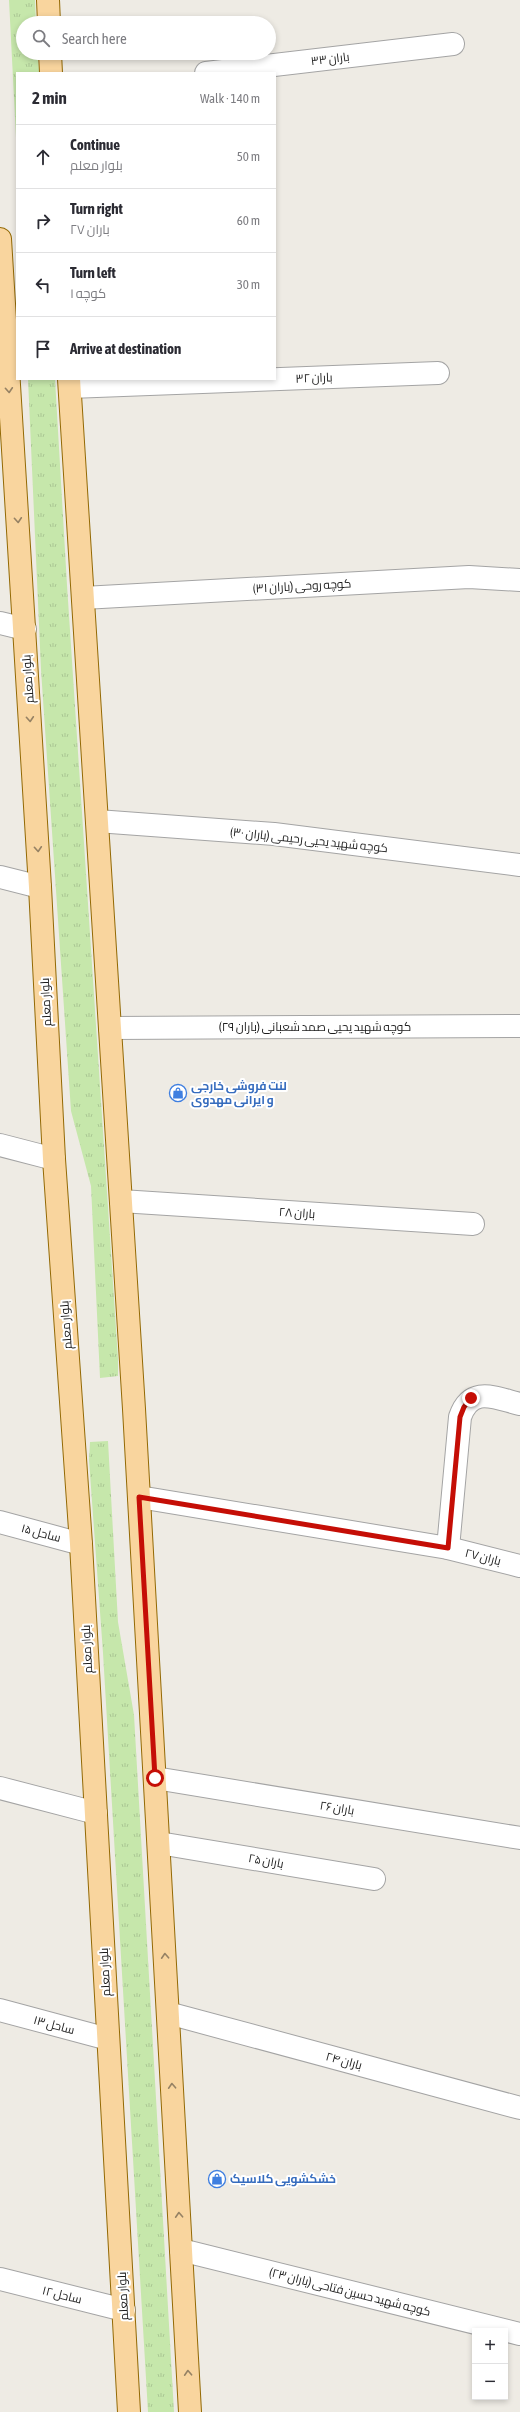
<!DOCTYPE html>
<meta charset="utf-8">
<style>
:root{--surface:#fff;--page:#f2f2f3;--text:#2b2b33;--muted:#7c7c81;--line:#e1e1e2}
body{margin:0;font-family:"Asap Condensed",Cairo,sans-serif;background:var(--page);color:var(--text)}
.controls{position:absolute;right:12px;bottom:12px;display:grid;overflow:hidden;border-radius:0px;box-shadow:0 2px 6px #0003}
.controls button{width:36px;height:36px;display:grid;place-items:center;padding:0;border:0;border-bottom:1px solid var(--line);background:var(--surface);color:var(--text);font:20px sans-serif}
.stop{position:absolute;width:12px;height:12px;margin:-9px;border:3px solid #c50e06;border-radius:50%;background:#fff}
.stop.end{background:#c50e06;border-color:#fff;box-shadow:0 1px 4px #0008}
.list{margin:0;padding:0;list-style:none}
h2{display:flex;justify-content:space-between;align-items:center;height:52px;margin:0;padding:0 16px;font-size:17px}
h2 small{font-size:13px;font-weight:400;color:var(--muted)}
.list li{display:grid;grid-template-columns:26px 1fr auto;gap:12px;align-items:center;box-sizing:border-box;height:64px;padding:0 16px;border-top:1px solid var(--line)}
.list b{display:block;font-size:15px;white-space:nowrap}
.list p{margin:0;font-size:13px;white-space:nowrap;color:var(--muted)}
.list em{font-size:13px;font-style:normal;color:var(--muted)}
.icon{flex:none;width:22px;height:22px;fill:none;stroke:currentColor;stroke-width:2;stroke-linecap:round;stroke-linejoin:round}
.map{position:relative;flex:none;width:520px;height:2412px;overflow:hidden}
.search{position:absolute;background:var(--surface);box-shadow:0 2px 6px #0003;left:16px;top:16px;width:260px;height:44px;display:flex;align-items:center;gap:10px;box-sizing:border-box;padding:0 14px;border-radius:22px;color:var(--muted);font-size:15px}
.panel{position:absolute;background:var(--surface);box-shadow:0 2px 6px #0003;left:16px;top:72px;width:260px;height:308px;border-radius:0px}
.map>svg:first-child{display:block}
.grass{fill:url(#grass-tufts)}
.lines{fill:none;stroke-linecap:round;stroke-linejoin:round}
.minor-casing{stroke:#a4a4a4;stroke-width:24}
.primary-casing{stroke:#936904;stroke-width:24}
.minor{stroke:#fff;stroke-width:22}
.primary{stroke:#f9d59e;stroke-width:22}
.oneway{stroke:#968264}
.route{stroke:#c50e06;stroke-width:5}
.labels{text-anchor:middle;stroke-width:4;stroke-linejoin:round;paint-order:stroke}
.street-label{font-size:12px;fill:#1d1d1d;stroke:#fff}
.shop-label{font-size:12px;font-weight:bold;fill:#366cbe;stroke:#fff;text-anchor:start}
</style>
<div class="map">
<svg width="520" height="2412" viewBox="0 0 520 2412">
<defs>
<pattern id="grass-tufts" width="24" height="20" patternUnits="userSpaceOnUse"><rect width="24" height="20" fill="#c6e7ab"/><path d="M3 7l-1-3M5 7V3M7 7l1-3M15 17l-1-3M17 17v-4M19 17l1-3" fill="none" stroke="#aac693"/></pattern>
</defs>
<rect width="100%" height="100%" fill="#eeebe4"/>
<!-- grass -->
<g class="grass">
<polygon points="9,0 35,0 36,23 23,23 23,53 38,53 39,73 17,73 17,157"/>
<polygon points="28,379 55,379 67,585 118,1359 118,1376 100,1378 91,1186 71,1111 41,670"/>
<polygon points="108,1441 118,1622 134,1715 174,2412 148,2412 103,1653 89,1460 90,1442"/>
</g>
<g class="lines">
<!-- minor casing -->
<g class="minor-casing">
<g id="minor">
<polyline points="206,73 453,44"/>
<polyline points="70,387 438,373"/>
<polyline points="83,598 469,577 520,580"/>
<polyline points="0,623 25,629"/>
<polyline points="97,821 274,834 520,865"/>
<polyline points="0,877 40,887"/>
<polyline points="110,1028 520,1026"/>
<polyline points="0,1145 54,1159"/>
<polyline points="121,1201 473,1224"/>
<polyline points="139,1497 448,1548 520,1566"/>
<polyline points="0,1522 81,1544"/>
<path d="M448,1548L460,1417C471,1385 495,1398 520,1404"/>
<polyline points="155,1778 520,1838"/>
<polyline points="0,1788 96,1813"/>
<polyline points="159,1843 374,1879"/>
<polyline points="0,2010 108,2039"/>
<polyline points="168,2013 520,2108"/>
<polyline points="181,2250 520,2334"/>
<polyline points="0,2279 124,2310"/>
</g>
</g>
<!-- primary casing -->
<g class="primary-casing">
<g id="primary">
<polyline points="48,0 49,23"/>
<polyline points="50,53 51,73"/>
<polyline points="0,239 40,887 54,1159 81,1544 129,2412"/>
<polyline points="69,379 134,1409 190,2412"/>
</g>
</g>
<!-- minor -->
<use href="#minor" class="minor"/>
<!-- primary -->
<use href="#primary" class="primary"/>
</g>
<!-- one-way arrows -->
<defs><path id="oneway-chevron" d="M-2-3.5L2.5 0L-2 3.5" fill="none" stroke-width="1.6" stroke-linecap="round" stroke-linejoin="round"/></defs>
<g class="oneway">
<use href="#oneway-chevron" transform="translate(9 390) rotate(86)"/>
<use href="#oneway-chevron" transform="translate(18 520) rotate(86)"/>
<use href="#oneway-chevron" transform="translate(30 719) rotate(86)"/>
<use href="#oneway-chevron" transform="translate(38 849) rotate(86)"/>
<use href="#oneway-chevron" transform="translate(165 1956) rotate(-93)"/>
<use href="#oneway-chevron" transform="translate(172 2086) rotate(-93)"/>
<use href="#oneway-chevron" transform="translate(179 2215) rotate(-93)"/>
<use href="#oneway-chevron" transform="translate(188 2373) rotate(-93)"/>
</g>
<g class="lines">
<!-- route -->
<polyline class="route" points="155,1778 139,1497 448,1548 460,1417 464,1407 471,1398"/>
</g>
<!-- icons -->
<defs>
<g id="shop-ring" transform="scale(0.9)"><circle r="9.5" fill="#fff" stroke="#3f7fe0" stroke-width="1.5"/><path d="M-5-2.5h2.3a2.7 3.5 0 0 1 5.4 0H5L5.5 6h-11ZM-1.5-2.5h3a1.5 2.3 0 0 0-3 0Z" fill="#3f7fe0"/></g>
</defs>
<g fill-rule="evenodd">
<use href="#shop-ring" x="178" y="1093"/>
<use href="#shop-ring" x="217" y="2179"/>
</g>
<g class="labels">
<!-- street labels -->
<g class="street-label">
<text transform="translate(330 59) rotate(-7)" y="4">باران ۳۳</text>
<text transform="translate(314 378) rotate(-2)" y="4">باران ۳۲</text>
<text transform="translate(302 586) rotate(-3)" y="4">کوچه روحی (باران ۳۱)</text>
<text transform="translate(28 679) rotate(-94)" y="4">بلوار معلم</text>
<text transform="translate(309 840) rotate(6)" y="4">کوچه شهید یحیی رحیمی (باران ۳۰)</text>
<text transform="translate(46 1002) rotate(-93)" y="4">بلوار معلم</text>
<text x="315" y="1031">کوچه شهید یحیی صمد شعبانی (باران ۲۹)</text>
<text transform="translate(297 1213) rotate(4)" y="4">باران ۲۸</text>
<text transform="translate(66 1325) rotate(-94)" y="4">بلوار معلم</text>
<text transform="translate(41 1533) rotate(15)" y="4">ساحل ۱۵</text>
<text transform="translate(483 1557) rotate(14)" y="4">باران ۲۷</text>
<text transform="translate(87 1649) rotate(-93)" y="4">بلوار معلم</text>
<text transform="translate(337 1808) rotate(9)" y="4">باران ۲۶</text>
<text transform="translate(266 1861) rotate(10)" y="4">باران ۲۵</text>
<text transform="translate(105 1972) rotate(-93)" y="4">بلوار معلم</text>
<text transform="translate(54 2025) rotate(15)" y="4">ساحل ۱۳</text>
<text transform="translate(344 2061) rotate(15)" y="4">باران ۲۴</text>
<text transform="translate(350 2292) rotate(14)" y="4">کوچه شهید حسین فتاحی (باران ۲۳)</text>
<text transform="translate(62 2295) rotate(14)" y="4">ساحل ۱۲</text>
<text transform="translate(123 2296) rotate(-93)" y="4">بلوار معلم</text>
</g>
<!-- shop labels -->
<g class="shop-label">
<text x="191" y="1090">لنت فروشی خارجی<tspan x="191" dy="14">و ایرانی مهدوی</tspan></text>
<text x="230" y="2183">خشکشویی کلاسیک</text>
</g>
</g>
</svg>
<div class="controls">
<button>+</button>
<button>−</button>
</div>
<div class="stop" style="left:155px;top:1778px"></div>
<div class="stop end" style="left:471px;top:1398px"></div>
<div class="search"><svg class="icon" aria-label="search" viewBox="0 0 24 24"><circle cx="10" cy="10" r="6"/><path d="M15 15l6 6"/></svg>Search here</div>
<section class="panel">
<h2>2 min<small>Walk · 140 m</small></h2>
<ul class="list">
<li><svg class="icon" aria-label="ahead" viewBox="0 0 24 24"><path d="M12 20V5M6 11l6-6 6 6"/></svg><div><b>Continue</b><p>بلوار معلم</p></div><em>50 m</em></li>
<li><svg class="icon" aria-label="right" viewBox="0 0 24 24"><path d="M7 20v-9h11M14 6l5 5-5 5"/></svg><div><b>Turn right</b><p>باران ۲۷</p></div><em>60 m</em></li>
<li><svg class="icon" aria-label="left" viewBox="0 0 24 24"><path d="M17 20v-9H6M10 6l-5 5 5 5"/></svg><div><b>Turn left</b><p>کوچه ۱</p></div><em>30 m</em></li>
<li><svg class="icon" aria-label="arrive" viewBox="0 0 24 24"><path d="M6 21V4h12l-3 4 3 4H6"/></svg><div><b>Arrive at destination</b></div></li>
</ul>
</section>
</div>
